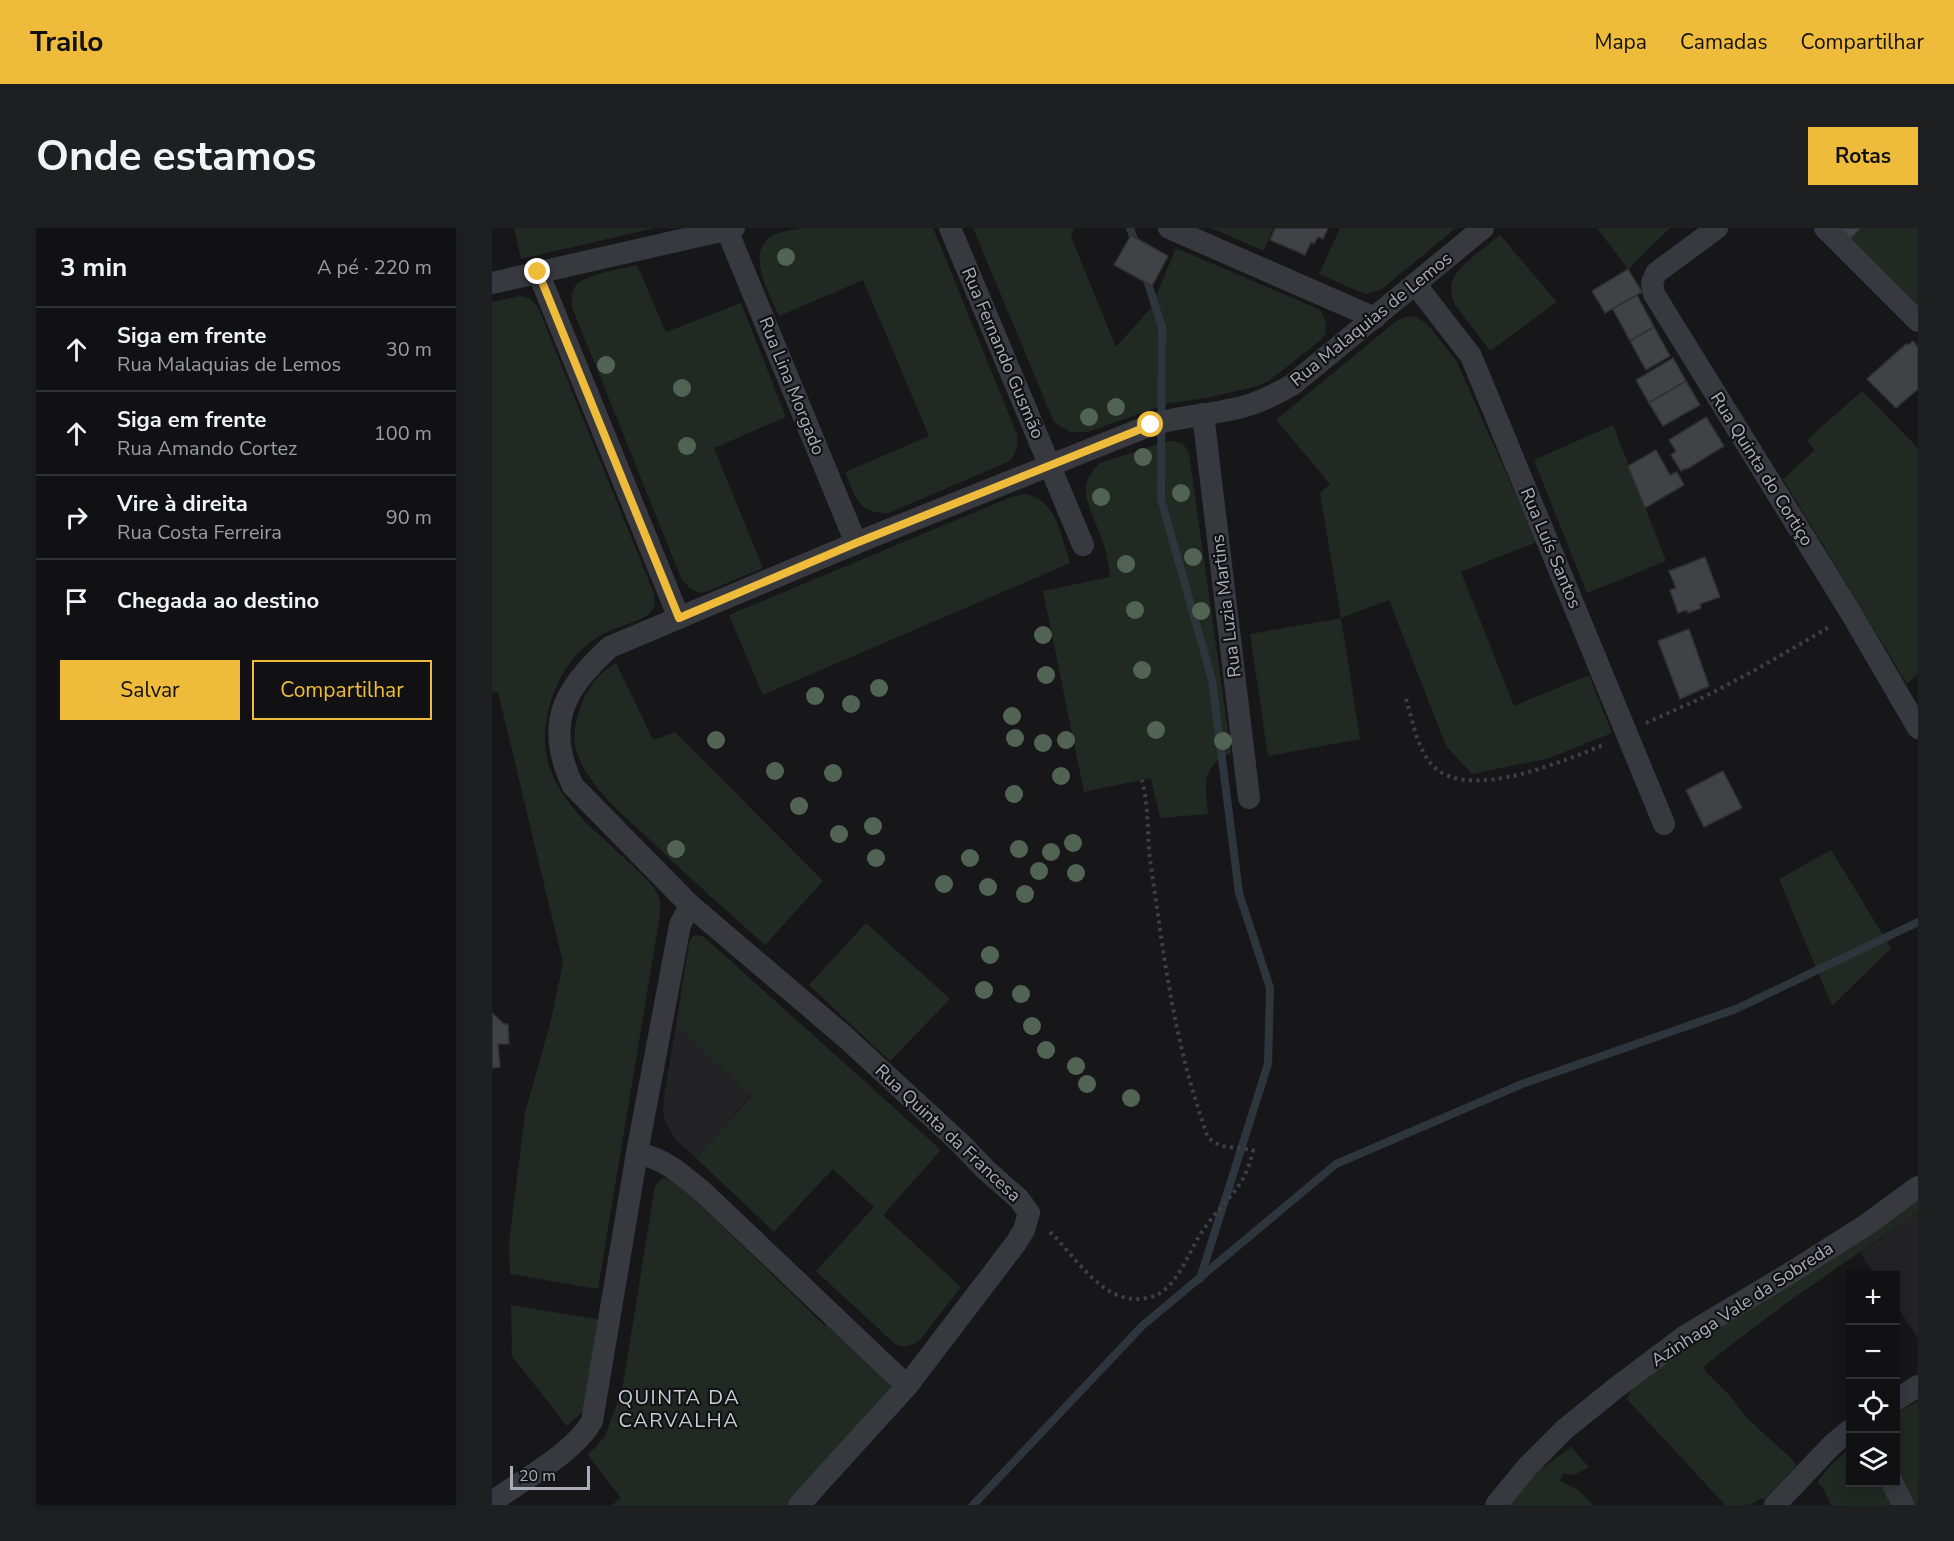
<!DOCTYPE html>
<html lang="pt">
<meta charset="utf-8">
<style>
:root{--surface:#111113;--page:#1e1f21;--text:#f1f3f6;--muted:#9c9da0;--line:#303133;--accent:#eebb3a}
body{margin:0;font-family:"Nunito Sans",sans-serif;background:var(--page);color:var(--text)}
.controls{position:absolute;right:18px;bottom:18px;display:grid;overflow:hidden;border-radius:0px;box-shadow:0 3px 15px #0003}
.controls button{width:54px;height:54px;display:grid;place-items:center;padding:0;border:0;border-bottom:2px solid var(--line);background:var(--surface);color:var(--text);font:30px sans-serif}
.scale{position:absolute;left:18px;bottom:15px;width:80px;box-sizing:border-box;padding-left:6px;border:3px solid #aaadb9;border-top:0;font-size:16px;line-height:21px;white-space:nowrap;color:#aaadb9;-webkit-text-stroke:4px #121214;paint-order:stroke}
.stop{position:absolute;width:18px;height:18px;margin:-14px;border:4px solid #eebb3a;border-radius:50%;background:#fff}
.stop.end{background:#eebb3a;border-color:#fff;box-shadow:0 2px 6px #0008}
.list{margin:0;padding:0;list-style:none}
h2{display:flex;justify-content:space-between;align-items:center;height:78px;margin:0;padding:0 24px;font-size:26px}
h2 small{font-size:20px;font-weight:400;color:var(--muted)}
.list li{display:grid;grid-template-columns:39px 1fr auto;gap:18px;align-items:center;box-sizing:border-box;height:84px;padding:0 24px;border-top:2px solid var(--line)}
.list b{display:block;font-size:22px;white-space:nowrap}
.list p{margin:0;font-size:20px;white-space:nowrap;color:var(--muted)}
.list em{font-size:20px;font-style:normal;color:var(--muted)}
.actions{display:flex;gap:12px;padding:18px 24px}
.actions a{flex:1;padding:14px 0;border:2px solid var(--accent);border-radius:0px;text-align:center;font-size:21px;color:var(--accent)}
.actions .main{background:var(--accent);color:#111}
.icon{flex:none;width:33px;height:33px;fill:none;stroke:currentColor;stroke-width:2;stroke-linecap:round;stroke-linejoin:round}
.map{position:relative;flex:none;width:1426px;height:1277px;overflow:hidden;border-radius:0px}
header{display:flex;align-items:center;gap:36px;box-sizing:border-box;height:84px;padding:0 30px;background:var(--accent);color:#111}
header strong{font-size:28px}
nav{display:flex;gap:33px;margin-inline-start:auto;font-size:21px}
.intro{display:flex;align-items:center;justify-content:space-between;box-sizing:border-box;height:144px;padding:0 36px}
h1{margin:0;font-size:42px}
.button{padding:15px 27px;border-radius:0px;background:var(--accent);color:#111;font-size:21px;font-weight:700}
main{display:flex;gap:36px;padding:0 36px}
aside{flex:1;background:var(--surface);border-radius:0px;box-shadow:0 3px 15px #0003}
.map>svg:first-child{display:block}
.built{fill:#232326}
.green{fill:#212923}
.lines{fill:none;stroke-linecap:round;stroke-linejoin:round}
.stream{stroke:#2d353d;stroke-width:8}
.building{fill:#414246;stroke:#313135;stroke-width:1.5}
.path{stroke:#3e4045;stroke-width:4;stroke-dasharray:3 4.5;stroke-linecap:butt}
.minor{stroke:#38393e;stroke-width:22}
.tree{fill:#516454}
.route{stroke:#eebb3a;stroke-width:8}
.labels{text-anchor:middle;stroke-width:4.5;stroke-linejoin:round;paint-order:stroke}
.street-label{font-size:18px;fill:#aaadb9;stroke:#121214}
.neighbourhood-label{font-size:20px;letter-spacing:1.5px;fill:#cacdd5;stroke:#121214}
</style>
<header>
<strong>Trailo</strong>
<nav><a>Mapa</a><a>Camadas</a><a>Compartilhar</a></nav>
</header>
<div class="intro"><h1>Onde estamos</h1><a class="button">Rotas</a></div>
<main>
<aside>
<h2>3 min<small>A pé · 220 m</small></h2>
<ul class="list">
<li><svg class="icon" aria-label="ahead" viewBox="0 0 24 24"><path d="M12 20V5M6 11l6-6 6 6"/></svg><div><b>Siga em frente</b><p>Rua Malaquias de Lemos</p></div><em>30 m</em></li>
<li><svg class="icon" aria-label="ahead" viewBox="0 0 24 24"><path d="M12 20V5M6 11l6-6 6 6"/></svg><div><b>Siga em frente</b><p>Rua Amando Cortez</p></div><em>100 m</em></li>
<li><svg class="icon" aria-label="right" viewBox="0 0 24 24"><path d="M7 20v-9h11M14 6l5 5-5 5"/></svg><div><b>Vire à direita</b><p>Rua Costa Ferreira</p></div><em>90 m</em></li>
<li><svg class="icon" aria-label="arrive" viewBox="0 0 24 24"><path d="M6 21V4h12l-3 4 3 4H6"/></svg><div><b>Chegada ao destino</b></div></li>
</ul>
<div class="actions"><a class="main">Salvar</a><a>Compartilhar</a></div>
</aside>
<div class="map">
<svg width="1426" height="1277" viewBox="0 0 1426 1277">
<rect width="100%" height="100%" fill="#171719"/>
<!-- built -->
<g class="built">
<polygon points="184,797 260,866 204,930 184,912 173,893 171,883 172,869"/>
<polygon points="1426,984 1426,1110 1404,1077 1404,1048 1383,1047 1368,1025"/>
</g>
<!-- green -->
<g class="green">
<polygon points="22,0 163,0 29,31"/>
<path d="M309,0H441L525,206C526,217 525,224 518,233L397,285C365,285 364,270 353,244L437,208L371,52L287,88C278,66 251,22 282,7C290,3 301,2 309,0Z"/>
<polygon points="481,0 582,0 579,9 624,119 659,80 684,20 824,80 829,83 834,94 833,107 830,111 778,152 766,158 719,169 674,176 596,204 578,204 562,194"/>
<polygon points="719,0 781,0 772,23"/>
<polygon points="848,0 964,0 890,61 875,66 868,64 827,46"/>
<polygon points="1105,0 1178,0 1136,41"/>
<polygon points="1348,0 1426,0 1426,78"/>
<path d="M1008,7L1065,74L998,123L963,77C959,68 957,58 962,49C968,37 996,17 1008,7Z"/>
<path d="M145,37L174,104L249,75L294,189L222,220L271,340L211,365C200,363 196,359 189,350L80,79C80,73 79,66 82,60C90,46 130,41 145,37Z"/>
<path d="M28,68L37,70L45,77L161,363C163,371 164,379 158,385C148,394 129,397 117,403C77,421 55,465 53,507C50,564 104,603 141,638C150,648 163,657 167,670C169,677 168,685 167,692L106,1061L18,1046L17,1015L33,885L59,792L71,735L6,464L0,465V74Z"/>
<polygon points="918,88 926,90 935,96 964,132 1045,314 969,344 1022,478 1097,447 1120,505 1057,530 980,546 954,518 897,372 849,390 868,511 776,528 758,406 849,390 828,265 838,256 784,192 902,95 910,90"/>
<polygon points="1370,163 1426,220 1426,446 1415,456 1291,251 1323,222 1315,212"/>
<polygon points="1121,197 1174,333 1095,365 1042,232"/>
<path d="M676,213C686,213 693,215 697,225L739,525C709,538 713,557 716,586L668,590L659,550L592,564L551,363L618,349C617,338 615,327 612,317C607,301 592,274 594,259C595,249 601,242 608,235Z"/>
<path d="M533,266C565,272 569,308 578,335L271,467L237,387L519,269Z"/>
<path d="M124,435L161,512L183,504L331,653L273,717C233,681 193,646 155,609C129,585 94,557 84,521C78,497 92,463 109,446C113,442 119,438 124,435Z"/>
<polygon points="1339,622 1399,720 1340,778 1287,651"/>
<polygon points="374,695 458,771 398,833 317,757"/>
<path d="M206,707L212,709L449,922L391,987L469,1059L427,1113C419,1118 413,1120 403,1116L324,1043L382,979L341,941L282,1004L204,930L260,867L184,797L197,715L201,708Z"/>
<polygon points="172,950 183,952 333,1098 338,1094 398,1151 399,1159 332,1241 296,1277 120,1277 129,1270 95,1226 104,1219 113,1208 130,1162 163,959 167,953"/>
<polygon points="1426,972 1426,984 1290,1078 1212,1138 1213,1143 1238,1168 1255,1190 1302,1233 1304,1238 1272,1272 1269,1270 1258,1277 1233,1277 1135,1171 1139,1162 1166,1138"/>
<polygon points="19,1077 110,1092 94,1176 90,1184 75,1198 20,1128"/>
<polygon points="1426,1173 1426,1277 1418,1277 1404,1248 1404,1185"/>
<polygon points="1079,1219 1097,1239 1082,1247 1071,1245 1068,1253 1087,1262 1101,1277 1016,1277 1050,1238 1051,1240"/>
<polygon points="1358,1220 1358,1254 1394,1255 1404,1277 1339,1277 1331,1260 1325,1254 1338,1238"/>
</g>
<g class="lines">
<!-- stream -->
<g class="stream">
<polyline points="638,0 644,17"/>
<polyline points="653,46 670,99 669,271 720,452 747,665 778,760 776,836 708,1051"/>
<polyline points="481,1277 650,1098 844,936 1030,856 1244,781 1426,694"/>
</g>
</g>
<!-- building -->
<g class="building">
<polygon points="783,0 836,0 831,11 826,9 822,16 819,14 813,27 778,12"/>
<polygon points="1348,0 1369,0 1358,11"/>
<polygon points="639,7 676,28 660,58 622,37"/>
<polygon points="1136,41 1150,64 1113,85 1100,63"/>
<polygon points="1145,67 1162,99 1138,113 1121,81"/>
<polygon points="1162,99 1178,128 1154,142 1138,113"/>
<polygon points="1421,113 1426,119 1426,161 1404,180 1375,151 1414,116 1416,117"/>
<polygon points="1181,130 1194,153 1157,175 1144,152"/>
<polygon points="1194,153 1208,177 1171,198 1157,175"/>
<polygon points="1214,189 1232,218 1195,241 1194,240 1189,243 1179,227 1184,223 1177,212"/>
<polygon points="1164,222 1178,247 1185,244 1192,257 1153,280 1136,238"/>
<polygon points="1213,329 1228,369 1208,376 1209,380 1196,385 1195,382 1186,385 1178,362 1184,360 1177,343"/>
<polygon points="1197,401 1217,458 1188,471 1166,413"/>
<polygon points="1231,543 1250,580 1212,599 1194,562"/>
<polygon points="0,785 12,796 16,796 17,816 6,816 8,839 0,840"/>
</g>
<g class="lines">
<!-- path -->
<g class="path">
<path d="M914,471C921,493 925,522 942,539C979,574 1073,532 1114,516"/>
<polyline points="1154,495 1214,468 1267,440 1339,398"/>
<path d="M558,1004C585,1029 611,1079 655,1070C666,1068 674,1062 681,1053C694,1037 701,1015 714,998C734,970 754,959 761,922L729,918L716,910C705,878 695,846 688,813C674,753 667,692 658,632C655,605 657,579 650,552"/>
</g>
<!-- minor -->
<g class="minor">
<polyline points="458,0 591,317"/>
<polyline points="677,0 883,90"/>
<polyline points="1225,0 1164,45 1160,55 1162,66 1359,385 1426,500"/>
<polyline points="1333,0 1426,93"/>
<polyline points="235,2 364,315"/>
<polyline points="46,44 187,390"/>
<polyline points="0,55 242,0"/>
<polyline points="924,57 979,128 1172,596"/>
<polyline points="711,186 757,570"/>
<path d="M145,925C175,932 188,945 211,964L415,1158"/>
<polyline points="1404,1172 1426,1158"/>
<polyline points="1400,1254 1411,1277"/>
<path d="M6,1270C35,1249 83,1224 100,1193L145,925L188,697L198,677"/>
<path d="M307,1277L415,1158L524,1015L532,1002L537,985L527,971L494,942L467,914L352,808L198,677L81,558C52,497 71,461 118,419L364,315L659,197C691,187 725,187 757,177C772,172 786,165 800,157L991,0"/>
<polyline points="1004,1277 1036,1238 1073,1201 1125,1159 1193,1108 1295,1047 1374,997 1426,959"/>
<polyline points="1283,1277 1340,1217 1358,1202"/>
</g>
</g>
<!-- trees -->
<g class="tree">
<circle cx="294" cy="29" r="9"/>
<circle cx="114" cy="137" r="9"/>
<circle cx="190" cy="160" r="9"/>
<circle cx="624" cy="179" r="9"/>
<circle cx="597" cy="189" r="9"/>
<circle cx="195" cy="218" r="9"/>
<circle cx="651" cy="229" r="9"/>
<circle cx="689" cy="265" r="9"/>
<circle cx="609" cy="269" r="9"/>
<circle cx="701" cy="329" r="9"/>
<circle cx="634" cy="336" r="9"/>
<circle cx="643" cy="382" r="9"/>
<circle cx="709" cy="383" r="9"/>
<circle cx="551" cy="407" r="9"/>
<circle cx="650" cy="442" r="9"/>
<circle cx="554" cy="447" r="9"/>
<circle cx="387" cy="460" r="9"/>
<circle cx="323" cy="468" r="9"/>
<circle cx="359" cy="476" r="9"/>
<circle cx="520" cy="488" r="9"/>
<circle cx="664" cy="502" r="9"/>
<circle cx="523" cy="510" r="9"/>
<circle cx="224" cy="512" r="9"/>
<circle cx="574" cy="512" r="9"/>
<circle cx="731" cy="513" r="9"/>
<circle cx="551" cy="515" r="9"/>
<circle cx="283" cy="543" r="9"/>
<circle cx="341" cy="545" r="9"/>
<circle cx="569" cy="548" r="9"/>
<circle cx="522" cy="566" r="9"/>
<circle cx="307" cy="578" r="9"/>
<circle cx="381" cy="598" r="9"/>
<circle cx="347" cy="606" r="9"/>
<circle cx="581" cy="615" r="9"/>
<circle cx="184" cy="621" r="9"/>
<circle cx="527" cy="621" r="9"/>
<circle cx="559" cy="624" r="9"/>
<circle cx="384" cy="630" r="9"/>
<circle cx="478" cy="630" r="9"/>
<circle cx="547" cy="643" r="9"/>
<circle cx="584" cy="645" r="9"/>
<circle cx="452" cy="656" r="9"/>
<circle cx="496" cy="659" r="9"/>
<circle cx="533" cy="666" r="9"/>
<circle cx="498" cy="727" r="9"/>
<circle cx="492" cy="762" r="9"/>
<circle cx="529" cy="766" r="9"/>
<circle cx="540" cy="798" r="9"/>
<circle cx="554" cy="822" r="9"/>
<circle cx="584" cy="838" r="9"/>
<circle cx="595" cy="856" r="9"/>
<circle cx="639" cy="870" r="9"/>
</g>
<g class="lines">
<!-- route -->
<polyline class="route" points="46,44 187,390 364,315 659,197"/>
</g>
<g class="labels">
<!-- street labels -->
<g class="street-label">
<text transform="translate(879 91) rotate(-39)" y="6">Rua Malaquias de Lemos</text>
<text transform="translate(511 125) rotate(67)" y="6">Rua Fernando Gusmão</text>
<text transform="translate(300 158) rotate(68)" y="6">Rua Lina Morgado</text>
<text transform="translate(1270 241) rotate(58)" y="6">Rua Quinta do Cortiço</text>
<text transform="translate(1059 320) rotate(67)" y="6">Rua Luís Santos</text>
<text transform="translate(734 378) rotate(-97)" y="6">Rua Luzia Martins</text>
<text transform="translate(456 905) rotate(43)" y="6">Rua Quinta da Francesa</text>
<text transform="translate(1250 1076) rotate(-33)" y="6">Azinhaga Vale da Sobreda</text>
</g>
<!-- neighbourhood labels -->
<g class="neighbourhood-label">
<text x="187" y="1176">QUINTA DA<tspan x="187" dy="23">CARVALHA</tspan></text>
</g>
</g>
</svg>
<div class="controls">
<button>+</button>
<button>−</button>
<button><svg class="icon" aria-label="locate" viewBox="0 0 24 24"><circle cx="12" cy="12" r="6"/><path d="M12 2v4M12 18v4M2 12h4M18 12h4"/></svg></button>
<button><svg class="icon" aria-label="layers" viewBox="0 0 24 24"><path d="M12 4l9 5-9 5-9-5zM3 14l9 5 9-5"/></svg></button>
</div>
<div class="scale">20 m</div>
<div class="stop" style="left:659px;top:197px"></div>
<div class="stop end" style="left:46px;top:44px"></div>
</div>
</main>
